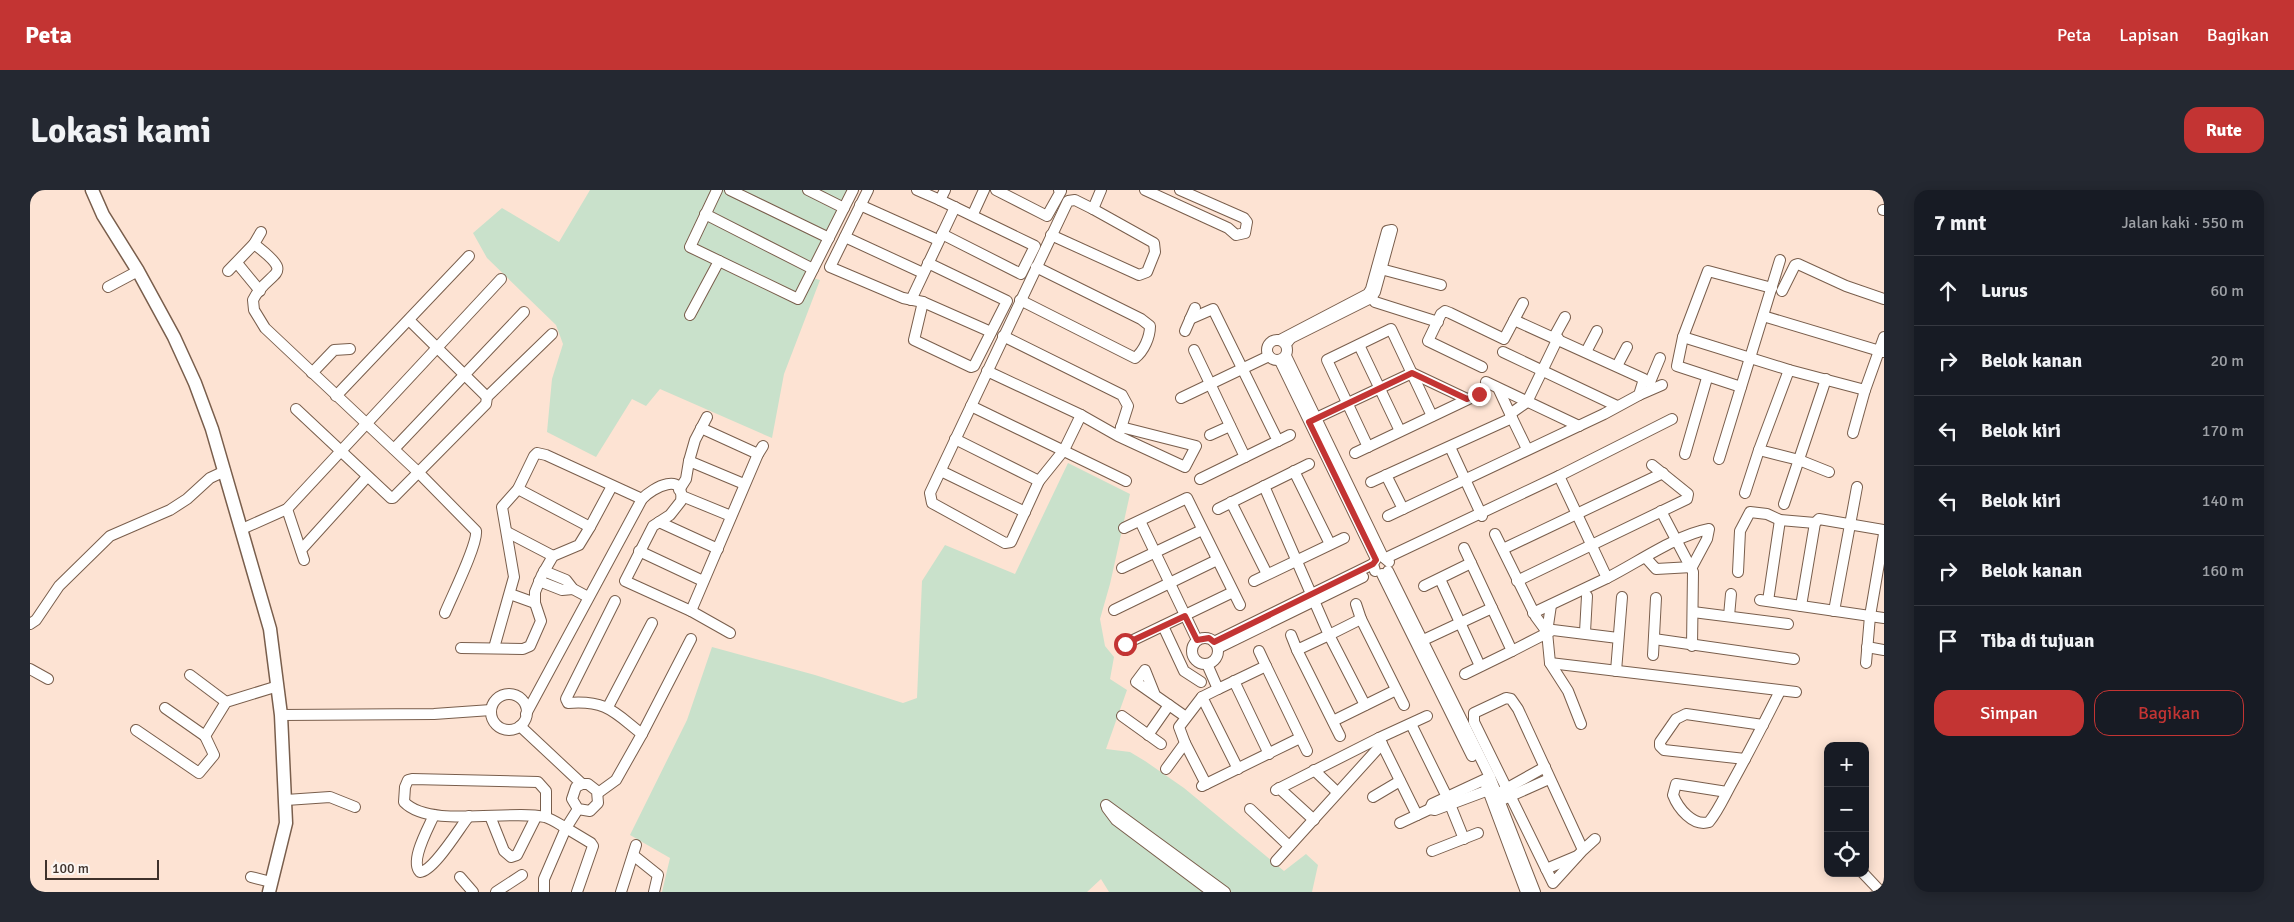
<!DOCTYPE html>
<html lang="id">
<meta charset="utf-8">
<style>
:root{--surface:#171b24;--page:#242831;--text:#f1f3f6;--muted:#9ea1a6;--line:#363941;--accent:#c33433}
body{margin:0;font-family:Signika,sans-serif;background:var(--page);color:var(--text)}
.controls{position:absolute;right:15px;bottom:15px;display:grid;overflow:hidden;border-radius:10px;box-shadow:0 2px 12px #0003}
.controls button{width:45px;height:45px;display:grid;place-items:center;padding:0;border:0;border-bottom:1px solid var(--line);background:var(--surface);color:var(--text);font:25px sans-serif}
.scale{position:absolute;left:15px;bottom:12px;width:114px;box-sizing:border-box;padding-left:5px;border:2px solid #3f322b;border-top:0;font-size:14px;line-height:18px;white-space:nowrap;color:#3f322b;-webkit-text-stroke:4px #fbf5f1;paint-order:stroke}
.stop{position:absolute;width:15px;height:15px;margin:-11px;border:4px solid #c33433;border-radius:50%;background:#fff}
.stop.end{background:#c33433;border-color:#fff;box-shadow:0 1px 5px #0008}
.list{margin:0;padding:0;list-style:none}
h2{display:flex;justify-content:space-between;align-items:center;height:65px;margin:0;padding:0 20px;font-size:21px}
h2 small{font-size:16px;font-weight:400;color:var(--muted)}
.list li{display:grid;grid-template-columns:32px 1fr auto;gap:15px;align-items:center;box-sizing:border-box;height:70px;padding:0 20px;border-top:1px solid var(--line)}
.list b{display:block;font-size:19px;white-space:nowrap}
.list em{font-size:16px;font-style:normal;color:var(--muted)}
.actions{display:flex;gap:10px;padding:15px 20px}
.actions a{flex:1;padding:11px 0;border:1px solid var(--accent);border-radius:15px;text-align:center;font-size:18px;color:var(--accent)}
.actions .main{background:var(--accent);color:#fff}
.icon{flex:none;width:28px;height:28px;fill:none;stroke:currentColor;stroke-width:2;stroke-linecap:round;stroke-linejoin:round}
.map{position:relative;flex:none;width:1854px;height:702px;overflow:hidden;border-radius:15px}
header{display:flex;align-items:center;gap:30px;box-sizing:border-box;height:70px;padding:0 25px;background:var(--accent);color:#fff}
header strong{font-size:24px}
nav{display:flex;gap:28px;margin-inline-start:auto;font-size:18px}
.intro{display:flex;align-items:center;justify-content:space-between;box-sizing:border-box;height:120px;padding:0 30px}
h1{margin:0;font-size:35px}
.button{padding:12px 22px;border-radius:15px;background:var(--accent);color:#fff;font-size:18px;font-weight:700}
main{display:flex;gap:30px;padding:0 30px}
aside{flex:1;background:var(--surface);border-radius:15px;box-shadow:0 2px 12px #0003}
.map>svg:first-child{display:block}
.green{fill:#c9e1cb}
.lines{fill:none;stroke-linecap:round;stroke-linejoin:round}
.minor-casing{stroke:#795e4c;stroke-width:12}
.major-casing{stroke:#795e4c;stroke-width:15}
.minor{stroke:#fff;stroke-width:10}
.major{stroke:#fff;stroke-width:12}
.route{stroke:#c33433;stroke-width:6}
</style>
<header>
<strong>Peta</strong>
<nav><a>Peta</a><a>Lapisan</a><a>Bagikan</a></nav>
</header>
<div class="intro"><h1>Lokasi kami</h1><a class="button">Rute</a></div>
<main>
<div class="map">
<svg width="1854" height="702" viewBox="0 0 1854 702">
<rect width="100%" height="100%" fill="#fde3d3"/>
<!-- green -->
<g class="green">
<polygon points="560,0 817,0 783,88 790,90 754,184 742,248 630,199 616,216 602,209 566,267 517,242 522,189 533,154 526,135 457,68 443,43 472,18 529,52"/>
<polygon points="1038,273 1100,304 1080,394 1070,429 1075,456 1084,467 1080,489 1097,500 1076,559 1100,562 1115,571 1154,598 1254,681 1276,664 1288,675 1282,702 1079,702 1071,689 1057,702 632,702 640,668 600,645 657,530 682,457 785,485 873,513 887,508 892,391 915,355 985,384"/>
</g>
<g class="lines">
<!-- minor casing -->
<g class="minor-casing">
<g id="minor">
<polyline points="687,0 660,57 768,109 823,0"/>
<polyline points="700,0 799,48"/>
<polyline points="778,0 814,18"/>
<polyline points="838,0 800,77 873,108 893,112 884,150 941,177 944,176 977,111 898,73"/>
<polyline points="887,0 910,10"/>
<polyline points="966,0 1017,26 1031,1 1029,0"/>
<polyline points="1115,0 1198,38 1206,45 1215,43 1217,32 1214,28 1150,0"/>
<polyline points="830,15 908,50"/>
<polyline points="1853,20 1854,20"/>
<polyline points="675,24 783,79"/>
<polyline points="943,24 954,0"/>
<polyline points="912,44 991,84 1005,56 910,10 915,0"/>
<polyline points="1021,45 1109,85 1117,82 1125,62 1124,53 1063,19"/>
<polyline points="815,47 893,83"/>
<path d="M224,54C269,88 238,79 223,110L224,120L235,138L388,282L446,341C448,354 421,408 415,423"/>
<polyline points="207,73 230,101"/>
<polyline points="1347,78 1411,95"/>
<polyline points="198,81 224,54 231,42"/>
<polyline points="78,97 108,81"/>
<polyline points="1752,101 1765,75 1768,74 1816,96 1854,109"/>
<polyline points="1338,104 1345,112 1408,132"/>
<polyline points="881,110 925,17"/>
<path d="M990,110L1105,168C1114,161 1120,147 1120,136L1111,129L1006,77"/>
<polyline points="893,112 961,142"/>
<polyline points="660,125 689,71"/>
<polyline points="1733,126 1853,162"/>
<polyline points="1160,129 1183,119 1248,251"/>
<polyline points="379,130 457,207"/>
<polyline points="1155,141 1165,118"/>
<polyline points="973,146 1092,205 1098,216 1090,241"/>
<polyline points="1524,147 1535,127"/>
<polyline points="1653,147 1759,180"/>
<circle cx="1247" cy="160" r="10"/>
<polyline points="1250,150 1338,104 1341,99 1357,41 1362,40 1345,102 1341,108 1261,148 1256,154"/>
<polyline points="1329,155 1370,241"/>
<polyline points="1164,160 1215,267"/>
<polyline points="1473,162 1587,216"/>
<polyline points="1556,162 1567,141"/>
<polyline points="1256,166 1353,367 1359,372"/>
<polyline points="1250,171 1346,369 1343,374 1345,381"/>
<polyline points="1587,176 1597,157"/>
<polyline points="1452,177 1398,151 1411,124 1415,121 1420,123 1474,149 1493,113"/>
<polyline points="957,181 1051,225 1088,246 1155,277 1166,256 1091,237"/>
<polyline points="282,183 304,160 320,159"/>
<polyline points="1456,192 1549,236"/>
<polyline points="1620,192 1630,168"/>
<polyline points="1711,197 1647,176 1653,147 1678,81 1742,98"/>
<polyline points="1609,205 1632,195"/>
<polyline points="306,206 439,66"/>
<polyline points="1151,208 1239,166"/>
<polyline points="941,216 1096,291"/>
<polyline points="266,219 361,308 363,308 456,214 457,207 522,144"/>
<polyline points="1480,224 1497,212 1528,148"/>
<polyline points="1051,225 1034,260 1009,291 981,352 975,353 902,313 900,303 1038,11 1045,10 1063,19 1071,0"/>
<polyline points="677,227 665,250 659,271 714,294"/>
<polyline points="1482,228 1497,259"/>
<polyline points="1282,230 1382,183 1437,209"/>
<polyline points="671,238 728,264"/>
<polyline points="1823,243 1835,200"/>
<polyline points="1180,245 1200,236"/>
<polyline points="925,249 1009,291"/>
<polyline points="1338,257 1297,170 1361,139 1402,226"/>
<polyline points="1420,257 1452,326"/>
<polyline points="364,259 494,122"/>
<polyline points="1325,263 1449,204"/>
<polyline points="1655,264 1677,188"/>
<polyline points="1689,269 1750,70"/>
<polyline points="911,281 995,322"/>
<polyline points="1264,281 1300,354"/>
<polyline points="1799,282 1769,270 1729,260 1759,180 1835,200 1854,147"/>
<polyline points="1356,285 1373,319"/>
<polyline points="1170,289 1260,245"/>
<polyline points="1341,292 1482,228 1469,200"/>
<polyline points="1234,296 1299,445 1331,429 1326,414"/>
<polyline points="488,299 560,337 582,296"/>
<polyline points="649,300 656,289 659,271"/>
<polyline points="1715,303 1729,260"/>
<polyline points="652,306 701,326"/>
<polyline points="1201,312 1237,384"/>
<polyline points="1754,314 1796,189"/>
<polyline points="257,319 274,370"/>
<polyline points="1188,319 1279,274"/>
<polyline points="1631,321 1663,382 1662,456"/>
<polyline points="1358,326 1574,224 1609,205 1614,189 1484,130"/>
<polyline points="1110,331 1167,450"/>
<polyline points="629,332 688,359"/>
<polyline points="1094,338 1157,308 1210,415"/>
<polyline points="212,339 257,319 471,89"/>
<polyline points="477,342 523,366"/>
<polyline points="1465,344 1506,427 1517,442 1520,473 1538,501 1551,534"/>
<polyline points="1434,358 1462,418"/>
<polyline points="1473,359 1633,283"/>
<polyline points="271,360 337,287"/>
<polyline points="609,361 673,391"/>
<polyline points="1356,368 1529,286 1642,229"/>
<polyline points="1092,378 1172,340"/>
<polyline points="514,381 536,390 543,399 558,407"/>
<polyline points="1358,381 1460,587 1505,702"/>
<polyline points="1708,382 1710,341 1720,322 1737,324 1750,330 1785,333"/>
<polyline points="1352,384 1442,566"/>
<path d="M1577,388C1607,373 1646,345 1679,339L1677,349L1662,377L1626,379L1616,368"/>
<polyline points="1410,389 1450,476"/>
<polyline points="509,391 532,400 543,399"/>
<polyline points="1224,391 1314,348"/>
<polyline points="1487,391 1657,309 1658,304 1622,275"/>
<polyline points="1394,396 1441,373"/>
<polyline points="480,404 505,413"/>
<polyline points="1730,410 1854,428"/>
<path d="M585,411L536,509L538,513C577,510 584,522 612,544L661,449"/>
<polyline points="1738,411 1750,330"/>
<polyline points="1771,416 1785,333 1789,329 1854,340"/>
<polyline points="1084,420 1187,370"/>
<polyline points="661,421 728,264 733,256"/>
<polyline points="1804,421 1827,297"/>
<polyline points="1663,422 1758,434"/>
<polyline points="1503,423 1577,388 1529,286"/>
<polyline points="1699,426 1701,404"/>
<polyline points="1331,429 1374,515"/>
<polyline points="0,434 6,430 29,396 80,346 140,320 157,309 180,288 195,281"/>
<polyline points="1133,436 1154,481 1171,492"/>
<polyline points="1517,442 1521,415"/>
<polyline points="1555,442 1557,406"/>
<polyline points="1261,445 1267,460 1299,445 1335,515"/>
<circle cx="1175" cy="461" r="13"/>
<polyline points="1624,449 1764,469"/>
<polyline points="1184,452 1343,374"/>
<polyline points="1387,453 1462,418 1482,461 1523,440 1588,448"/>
<polyline points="1095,454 1203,402"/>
<polyline points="1837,457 1854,460"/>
<polyline points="431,458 493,459 500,456 511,431 505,413 505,402 512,385 523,366 549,355 560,337"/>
<polyline points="464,458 484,387 472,317 488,299 504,266 507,263 516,265 612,309"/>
<polyline points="1188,458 1333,387"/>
<polyline points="1267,460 1310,546"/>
<polyline points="1623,465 1626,408"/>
<polyline points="1520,473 1766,502"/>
<polyline points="1836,473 1840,426 1854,344"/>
<polyline points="1177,474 1188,499 1236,476 1229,461"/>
<polyline points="1236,476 1277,561"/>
<polyline points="0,479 18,489"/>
<polyline points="1586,481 1592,407"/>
<polyline points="1435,484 1482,461"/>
<polyline points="160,485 196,512"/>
<polyline points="1204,491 1239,564"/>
<circle cx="479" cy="522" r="18"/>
<polyline points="1125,505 1115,480 1106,492 1156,527"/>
<polyline points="1172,507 1208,579"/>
<polyline points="578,517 622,433"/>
<polyline points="135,518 175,546 196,512 248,496"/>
<path d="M496,524L612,309C623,297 655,281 651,311L640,325L623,336L595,391L661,421L700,443"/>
<polyline points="251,525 404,524 461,520"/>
<polyline points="1092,526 1131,554"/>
<polyline points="1303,531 1366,500"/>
<polyline points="1381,534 1417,607 1434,649"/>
<polyline points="490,536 552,594 558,594 567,601 568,613 560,621 548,619 542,609 546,597 552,594"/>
<polyline points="106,540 169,583 184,565 175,546"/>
<polyline points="1118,545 1139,515"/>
<polyline points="1155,553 1176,594"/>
<polyline points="1715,569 1634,560 1630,556 1630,552 1646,529 1656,524 1733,535"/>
<polyline points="1136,579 1155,553 1149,537 1172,507 1188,499"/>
<polyline points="1284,580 1307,602"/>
<polyline points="1456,595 1496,702"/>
<polyline points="1172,596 1270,548"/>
<polyline points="1249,598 1284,630"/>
<polyline points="1246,600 1349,548"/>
<polyline points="1472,601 1515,577"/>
<path d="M1697,602L1646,594L1643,605C1648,618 1663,637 1679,632C1689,620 1695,605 1703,591C1719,562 1735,531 1750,501"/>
<polyline points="568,603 586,590 612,544"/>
<polyline points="1343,607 1370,591"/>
<polyline points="1474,609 1519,589"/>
<polyline points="256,610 300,607 325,617"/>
<polyline points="1076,615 1195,702"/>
<polyline points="1077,618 1086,630 1182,702"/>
<polyline points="1220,619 1259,656"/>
<polyline points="1400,619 1402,614 1460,587"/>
<path d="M404,625C399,637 379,671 390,682C404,681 430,637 439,626"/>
<polyline points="1387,625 1349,548 1397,526"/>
<polyline points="460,626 474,661 481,667 487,665 506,627"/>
<path d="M516,627V601L508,592L382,589L378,590L375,597L374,612C400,639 479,619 515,627C522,629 529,634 536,638L548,619"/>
<polyline points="1370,633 1400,619 1405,620 1464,598"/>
<polyline points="1553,660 1523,693 1444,532 1444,523 1476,508 1481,509 1488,519 1553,660 1565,649"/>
<polyline points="1402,661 1448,643"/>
<polyline points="603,665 628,685 624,702"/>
<polyline points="1246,671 1352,554"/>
<polyline points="1516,679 1547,666"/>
<polyline points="1833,683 1851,702"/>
<polyline points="221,687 241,692"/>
<polyline points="430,687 443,702"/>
<polyline points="466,702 492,685"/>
<polyline points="514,702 514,689 536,638 561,653 563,656 547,702"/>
<polyline points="591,702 606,655"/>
</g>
</g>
<!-- major casing -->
<g class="major-casing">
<polyline id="major" points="62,0 73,25 108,81 144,147 165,193 182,239 240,439 251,525 256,633 239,702"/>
</g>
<!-- minor -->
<use href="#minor" class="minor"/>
<!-- major -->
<use href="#major" class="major"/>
</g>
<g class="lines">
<!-- route -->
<polyline class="route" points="1095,454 1155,426 1167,450 1179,448 1184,452 1343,374 1346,370 1279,232 1382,183 1437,209 1449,204"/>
</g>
</svg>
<div class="controls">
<button>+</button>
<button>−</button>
<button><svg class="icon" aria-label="locate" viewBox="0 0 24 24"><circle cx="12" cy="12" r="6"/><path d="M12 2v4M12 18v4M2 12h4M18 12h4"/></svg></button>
</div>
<div class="scale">100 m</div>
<div class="stop" style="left:1095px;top:454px"></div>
<div class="stop end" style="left:1449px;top:204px"></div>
</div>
<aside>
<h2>7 mnt<small>Jalan kaki · 550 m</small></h2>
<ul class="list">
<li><svg class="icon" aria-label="ahead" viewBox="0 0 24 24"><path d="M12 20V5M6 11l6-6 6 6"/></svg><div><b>Lurus</b></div><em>60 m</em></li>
<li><svg class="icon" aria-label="right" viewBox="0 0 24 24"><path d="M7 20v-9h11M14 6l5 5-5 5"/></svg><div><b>Belok kanan</b></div><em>20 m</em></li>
<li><svg class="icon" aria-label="left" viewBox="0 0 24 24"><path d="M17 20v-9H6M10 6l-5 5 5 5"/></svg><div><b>Belok kiri</b></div><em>170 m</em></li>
<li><svg class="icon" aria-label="left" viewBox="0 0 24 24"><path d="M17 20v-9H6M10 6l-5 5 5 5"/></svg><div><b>Belok kiri</b></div><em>140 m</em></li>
<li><svg class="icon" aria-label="right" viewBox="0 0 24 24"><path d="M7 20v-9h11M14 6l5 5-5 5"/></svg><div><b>Belok kanan</b></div><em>160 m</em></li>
<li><svg class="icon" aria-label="arrive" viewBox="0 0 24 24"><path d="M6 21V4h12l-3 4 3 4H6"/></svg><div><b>Tiba di tujuan</b></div></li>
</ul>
<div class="actions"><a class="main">Simpan</a><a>Bagikan</a></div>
</aside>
</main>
